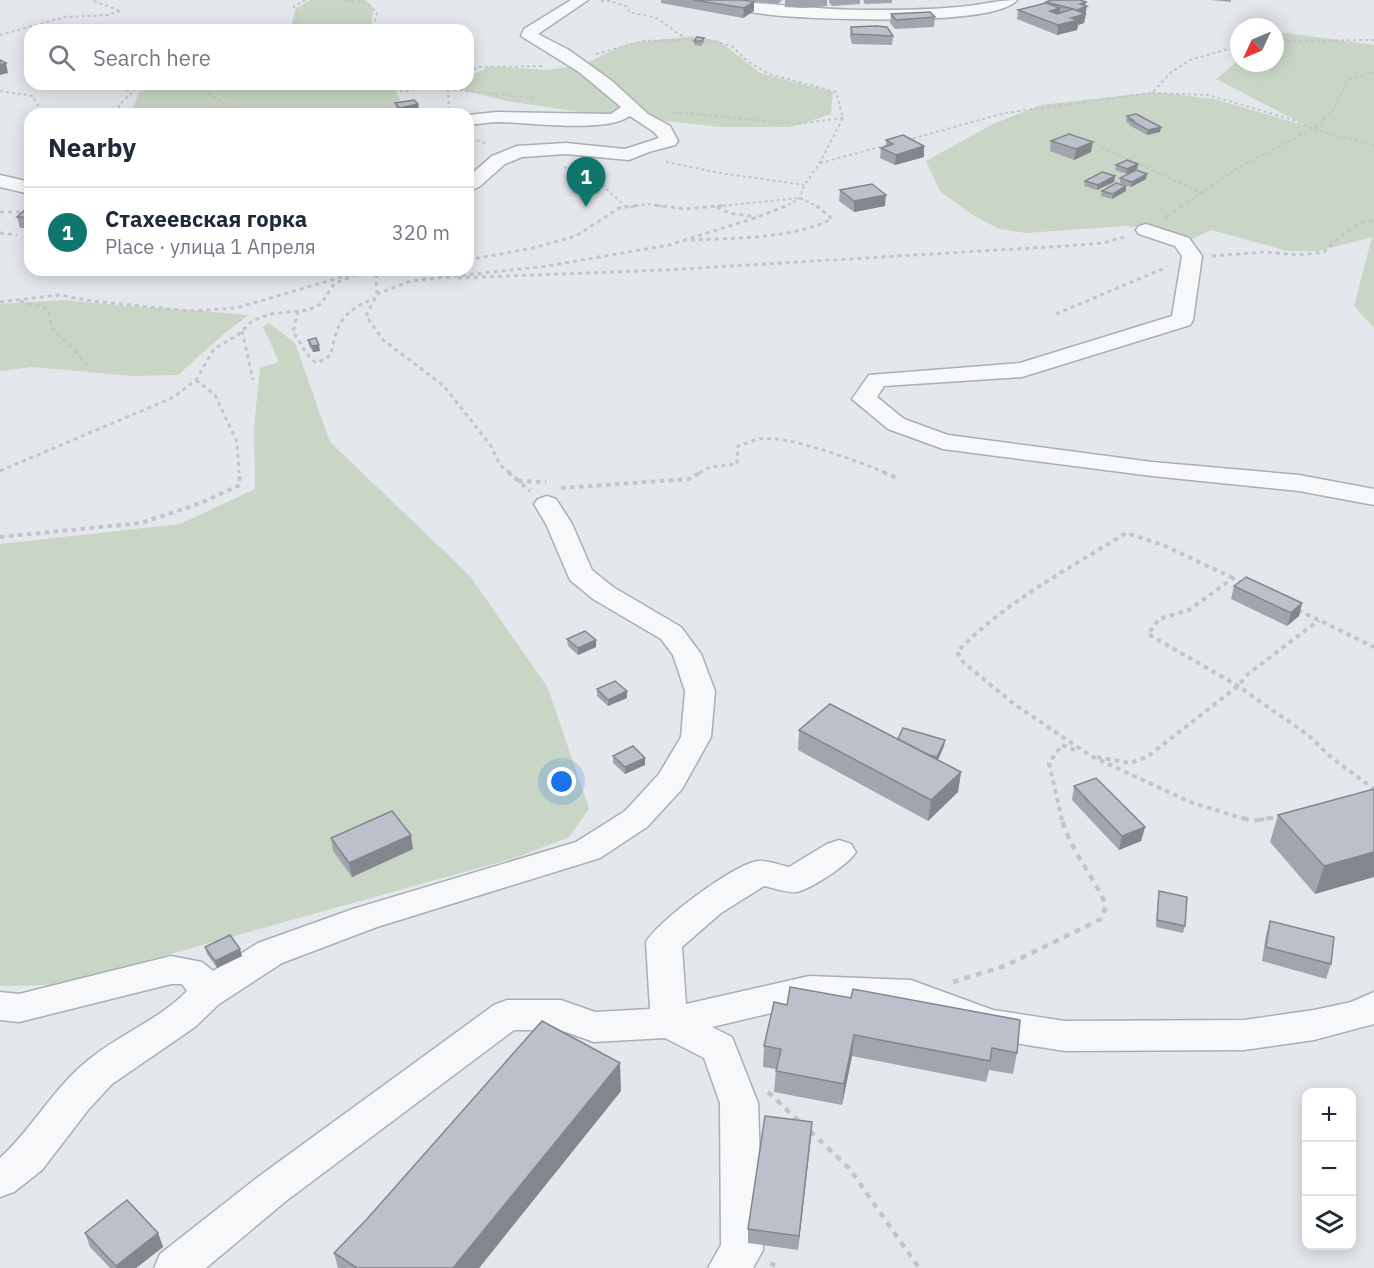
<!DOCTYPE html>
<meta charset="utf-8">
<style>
:root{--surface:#fff;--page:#f2f2f3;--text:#1f2937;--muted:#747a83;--line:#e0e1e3;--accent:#0f766e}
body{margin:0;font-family:"IBM Plex Sans",sans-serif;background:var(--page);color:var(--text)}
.controls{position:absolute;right:18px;bottom:18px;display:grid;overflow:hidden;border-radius:12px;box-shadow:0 3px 15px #0003}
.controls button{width:54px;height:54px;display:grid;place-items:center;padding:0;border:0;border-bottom:2px solid var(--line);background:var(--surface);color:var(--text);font:30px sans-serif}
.compass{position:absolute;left:1230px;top:18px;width:54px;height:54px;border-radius:50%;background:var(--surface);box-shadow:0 3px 15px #0003;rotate:226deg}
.you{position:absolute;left:562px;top:782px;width:21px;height:21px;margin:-15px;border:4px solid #fff;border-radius:50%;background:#1a73e8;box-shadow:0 0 0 9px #1a73e833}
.badge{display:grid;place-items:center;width:39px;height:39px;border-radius:50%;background:var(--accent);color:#fff;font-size:20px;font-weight:700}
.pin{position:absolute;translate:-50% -50px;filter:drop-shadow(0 2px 3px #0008)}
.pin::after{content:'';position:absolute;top:32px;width:21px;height:18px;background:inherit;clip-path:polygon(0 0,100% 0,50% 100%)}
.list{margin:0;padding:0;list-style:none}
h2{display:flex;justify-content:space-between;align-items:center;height:78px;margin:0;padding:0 24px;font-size:26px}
h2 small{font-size:20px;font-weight:400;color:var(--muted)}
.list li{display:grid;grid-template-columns:39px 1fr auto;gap:18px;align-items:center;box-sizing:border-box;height:90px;padding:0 24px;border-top:2px solid var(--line)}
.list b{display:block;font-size:22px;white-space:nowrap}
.list p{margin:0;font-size:20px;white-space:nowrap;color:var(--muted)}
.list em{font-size:20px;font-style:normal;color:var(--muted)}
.icon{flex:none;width:33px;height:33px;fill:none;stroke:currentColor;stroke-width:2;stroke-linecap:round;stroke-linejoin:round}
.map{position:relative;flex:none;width:1374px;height:1268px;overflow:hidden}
.search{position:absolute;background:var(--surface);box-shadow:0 3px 15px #0003;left:24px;top:24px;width:450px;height:66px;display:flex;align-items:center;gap:15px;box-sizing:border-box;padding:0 21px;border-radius:18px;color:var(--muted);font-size:22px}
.panel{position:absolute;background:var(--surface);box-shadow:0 3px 15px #0003;left:24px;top:108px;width:450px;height:168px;border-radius:18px}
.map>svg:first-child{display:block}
.green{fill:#c9d6c5}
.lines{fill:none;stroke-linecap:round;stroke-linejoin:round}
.minor-casing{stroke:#a9aeb7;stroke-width:3}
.path-far3{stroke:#c2c5cb;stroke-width:2;stroke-dasharray:3 3;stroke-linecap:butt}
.path-far2{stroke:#c2c5cb;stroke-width:3;stroke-dasharray:4 4;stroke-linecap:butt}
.path-far1{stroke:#c2c5cb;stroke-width:4;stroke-dasharray:4.5 4.5;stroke-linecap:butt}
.path{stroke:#c2c5cb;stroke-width:4.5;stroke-dasharray:6 6;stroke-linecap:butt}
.minor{fill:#f7f8fa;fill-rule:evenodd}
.wall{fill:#a1a5ae}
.shaded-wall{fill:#83868d}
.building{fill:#bbc0ca;stroke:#83868d;stroke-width:1.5}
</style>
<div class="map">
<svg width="1374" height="1268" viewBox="0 0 1374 1268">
<rect width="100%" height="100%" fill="#e4e7ec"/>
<!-- green -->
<g class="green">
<polygon points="311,0 366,0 373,8 371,30 278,30 290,29 296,8"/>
<polygon points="1287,33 1374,45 1374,328 1354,306 1372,237 1319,251 1287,251 1212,230 1189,240 1166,230 1125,226 1026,233 999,229 971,214 940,191 926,161 993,124 1041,105 1154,92 1214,99 1307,126 1216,79 1239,60 1239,63 1275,63 1275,35"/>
<polygon points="696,36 719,41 760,73 833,92 831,114 792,127 721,127 581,112 507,101 448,87 454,84 468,84 468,77 491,66 546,70 582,65 629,43"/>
<polygon points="151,84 393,84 399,98 410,114 136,114 132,110 139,92"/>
<path d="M64,300C126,307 187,309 249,315L226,332L178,375L133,376L32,367L0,371V304Z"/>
<polygon points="269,323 295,343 330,442 470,576 548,688 589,809 569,837 518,857 59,985 0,986 0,544 180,524 255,489 254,427 260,368 279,362 263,327"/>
</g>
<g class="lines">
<!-- minor casing -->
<g class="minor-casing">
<g id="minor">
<path d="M571,0H588L538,34L569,50L612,81L648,114L670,126L678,141L675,145L649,152L629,160L566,154L522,157L505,164L479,187L468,192V177L492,156L517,146L566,143L625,149L659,138L654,132L630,116C606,133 532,123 501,122C490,122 479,124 468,125V115L497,112L611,114L621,107L579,72L521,36L524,29Z"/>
<path d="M693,0C751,0 808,10 867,10C900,10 934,10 968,6C985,4 1000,0 1017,0C995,27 820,19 782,16C754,13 727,9 700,4Z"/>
<polygon points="0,175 30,182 30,194 0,187"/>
<polygon points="1146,224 1189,238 1202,256 1193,320 1190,325 1022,377 884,386 877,397 904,419 948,435 1152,462 1299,475 1374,489 1374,505 1299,491 1152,476 943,449 888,429 852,399 869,375 1020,363 1172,316 1182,256 1175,246 1139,234 1136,230 1139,226"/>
<path d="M547,496L556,499L572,524L592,570L613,587L681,627L701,654L715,691L711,737L682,789L647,827L600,858L377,927L282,963L219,1004L195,1027L112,1084L88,1110L42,1170L14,1192L0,1197V1158C32,1129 52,1090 86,1062C117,1035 158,1021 187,991L182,984H171L19,1022L0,1020V992L19,994L171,956L202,962L213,971L258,943L353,909L576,842L625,811L659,774L681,737L685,691L673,655L661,639L593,599L570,580L546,524L534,504L538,499Z"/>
<path d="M839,840L851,844L856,852C848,865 812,888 797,892C787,893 774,888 764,886L721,913L682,947L686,1004L809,976L911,980L993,1010L1065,1021L1244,1020L1314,1010L1351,1002L1374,992V1024L1314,1040L1244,1050L1065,1051L990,1039L909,1008L809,1004L712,1027L732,1037L758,1103L763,1250L753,1268H708L721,1245L720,1103L704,1058L665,1038L594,1042L560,1030H514L286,1201L206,1268H154L160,1254L258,1177L494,1005L507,1000H561L595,1012L650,1009L646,942C658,921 734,864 758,861C767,860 780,865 789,867L827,844Z"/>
</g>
</g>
<!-- path-far3 -->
<g class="path-far3">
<polyline points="345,0 367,3 377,13 373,30"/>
<polyline points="601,1 610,1 628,7 629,12 657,18 680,35 685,36"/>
<polyline points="266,30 287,28 299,20 294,6 305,0"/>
<polyline points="0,35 65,17 107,15 121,11 91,0"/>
<polyline points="1275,41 1374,40"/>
<polyline points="596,54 644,41 703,39 732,46 747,61 769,74 836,92 843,118 818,166 804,185 800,198 785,207"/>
<polyline points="468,72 479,67 544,66"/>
<polyline points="109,84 132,92"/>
<polyline points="200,84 207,93 226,105"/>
<polyline points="390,84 402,92 444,84"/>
<polyline points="444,84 448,89 534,98"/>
<polyline points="448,89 449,114"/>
<polyline points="0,91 33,96 42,114"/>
<polyline points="1152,93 1208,95 1297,121 1313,129 1374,145"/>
<polyline points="673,112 796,124 843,118"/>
<polyline points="353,113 383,114"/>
<polyline points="119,114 119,105 141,84"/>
<polyline points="404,114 417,114"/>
<polyline points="471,138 487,144"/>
<polyline points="907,140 1005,113 1152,93 1170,73 1190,60 1239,46"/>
<polyline points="1102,147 1201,193"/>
<polyline points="666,162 720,173 804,185"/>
<polyline points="820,163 891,144"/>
<polyline points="564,167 601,184 625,206"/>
<polyline points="630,207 648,204 667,207"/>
<polyline points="711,207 800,198 818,207"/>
<polyline points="1181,207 1236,169 1313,129 1333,111 1348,80 1374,72"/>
</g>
<!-- path-far2 -->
<g class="path-far2">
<polyline points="655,205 685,209 727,205"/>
<polyline points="717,207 729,213 756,217"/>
<polyline points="0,212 24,212"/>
<polyline points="1166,217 1183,205"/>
<polyline points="0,233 17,235"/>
<path d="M691,240C736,238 791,239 832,219L816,205"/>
<polyline points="1212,256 1265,252 1298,255 1324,252 1342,235 1362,222 1374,221"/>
<polyline points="468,260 533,248 576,236 619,208 641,205"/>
<polyline points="362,272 376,270"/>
<polyline points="458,278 664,270 1066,246 1103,243 1127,236"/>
<polyline points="377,294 376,276 388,270"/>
<polyline points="20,301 48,309 52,328 90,367"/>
<polyline points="0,302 59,295 91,301 190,311 236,308 349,275"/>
<path d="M298,311L293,332C300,341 307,358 317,363L331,355C337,322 343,311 375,298"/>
<polyline points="1056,314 1167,267"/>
<polyline points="242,331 253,380"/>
<polyline points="196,380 215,395 237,442 239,473"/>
<polyline points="0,471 174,397 196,380 214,349 238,335 252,321 270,314 308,310 321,304 334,284 362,272"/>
<polyline points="510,473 500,465 491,446 444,386 383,340 366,316 377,294 411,281 547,266 669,245 758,217 788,205"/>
<path d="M699,473L710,467L737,464L738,446C745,444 753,440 760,439C786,434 860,462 886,473"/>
</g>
<!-- path-far1 -->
<g class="path-far1">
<polyline points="508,472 530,491"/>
<polyline points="883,472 899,479"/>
<polyline points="518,481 546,482"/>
<polyline points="561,488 689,479 701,472"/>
<polyline points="0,537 141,523 198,504 240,485 239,472"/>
<path d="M1233,578L1163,545L1126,533C1067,570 1006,601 957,652L964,663L1014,704L1091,756L1190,802L1248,820"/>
<polyline points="1243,583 1233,578 1189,610 1159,619 1148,634 1238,686 1308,735 1332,758 1374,789"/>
<polyline points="1298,610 1374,647"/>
<polyline points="1097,757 1130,763 1147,757 1238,686 1248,674 1319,620"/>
<polyline points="1062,820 1049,763 1062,745 1078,751"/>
<polyline points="1260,820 1283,816"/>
</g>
<!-- path -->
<g class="path">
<polyline points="1243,818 1252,821 1270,818"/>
<path d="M953,982L1005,966L1101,919L1106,906C1094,875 1069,850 1062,818"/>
<polyline points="768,1092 802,1124"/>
<polyline points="810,1131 849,1168 919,1268"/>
<polyline points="770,1263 780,1268"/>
</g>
<!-- minor -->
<use href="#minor" class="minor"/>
</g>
<!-- wall -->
<g class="wall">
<polygon points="661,0 743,0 754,11 743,18 661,3"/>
<polygon points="744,0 782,0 778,4"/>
<polygon points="785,0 827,0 827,6 804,8 785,7"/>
<polygon points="829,0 860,0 860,4 832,6 829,2"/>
<polygon points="863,0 892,0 892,3 865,4"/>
<polygon points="1051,0 1082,0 1085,5 1086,15 1084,23 1078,25 1077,30 1057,35 1017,19 1018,10 1046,3 1046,2"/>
<polygon points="1211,0 1231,0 1231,2"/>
<polygon points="891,14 935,17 934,27 895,29 890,23"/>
<polygon points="851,27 893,36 892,45 852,44 850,36"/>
<polygon points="704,38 704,42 701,46 694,45 694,41"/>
<polygon points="395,103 419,110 400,113 396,108"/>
<polygon points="1127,116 1161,127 1160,132 1147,135 1129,125 1129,123 1126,122"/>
<polygon points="886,140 924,157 895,165 880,158 881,148 886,146"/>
<polygon points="1051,141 1091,152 1074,160 1050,151"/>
<polygon points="1138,164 1137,169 1127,174 1115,170 1116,165"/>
<polygon points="1115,176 1114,182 1097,190 1084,186 1085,181"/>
<polygon points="1120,178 1146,179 1131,187 1120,183"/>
<polygon points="840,190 885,206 854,212 839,201"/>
<polygon points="1102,191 1126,191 1112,199 1101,196"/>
<polygon points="17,217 30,217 30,228 20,228"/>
<polygon points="308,340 320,351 313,352 309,346"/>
<polygon points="1234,586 1302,603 1299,616 1287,626 1231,599"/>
<polygon points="567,639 596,647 578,655 568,646"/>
<polygon points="597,689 627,698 608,706 597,696"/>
<polygon points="799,730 898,739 945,740 944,746 938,760 961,772 958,792 928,821 798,750"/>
<polygon points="613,756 645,758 645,765 625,774 613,763"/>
<polygon points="1074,786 1145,827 1141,841 1119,850 1072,800"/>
<polygon points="1374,789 1315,894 1270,842 1278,815"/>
<polygon points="331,838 413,849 352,877 333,851"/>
<polygon points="1159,891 1185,926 1183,933 1156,927 1158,898"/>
<polygon points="1270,921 1331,964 1326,979 1262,961 1266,935"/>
<polygon points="205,947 242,956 217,968 207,954"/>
<polygon points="774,1002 1017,1053 1013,1074 989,1070 986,1082 852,1056 842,1105 774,1092 776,1069 763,1067 764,1046"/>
<polygon points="621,1091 479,1268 338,1268 334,1253"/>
<polygon points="812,1122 798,1250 748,1243 748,1229"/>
<polygon points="85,1233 158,1233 163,1247 136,1268 110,1268 90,1247"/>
</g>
<!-- shaded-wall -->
<g class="shaded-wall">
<polygon points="1078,0 1082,0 1082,3 1086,2 1085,7 1087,6 1084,23 1078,25 1077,30 1057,35 1058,25 1071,22"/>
<polygon points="754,2 754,11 743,18 744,8"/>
<polygon points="1060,8 1059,17 1050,11"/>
<polygon points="6,63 8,73 0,75 0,65"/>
<polygon points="418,104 419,110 400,113 400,108"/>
<polygon points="1161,127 1160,132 1147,135 1148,130"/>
<polygon points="1093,142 1091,152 1074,160 1076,149"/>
<polygon points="924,146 924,157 895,165 896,155"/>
<polygon points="1138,164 1137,169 1127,174 1127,169"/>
<polygon points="1147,174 1146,179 1131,187 1132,182"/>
<polygon points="1115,176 1114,182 1097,190 1098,185"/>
<polygon points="1126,186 1126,191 1112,199 1113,194"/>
<polygon points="886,195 885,206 854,212 854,201"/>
<polygon points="319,345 320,351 313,352 312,346"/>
<polygon points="1302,603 1299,616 1287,626 1291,613"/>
<polygon points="596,640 596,647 578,655 578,648"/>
<polygon points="627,691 627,698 608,706 608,700"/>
<polygon points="945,740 944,746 936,764 937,757"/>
<polygon points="645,758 645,765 625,774 625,767"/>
<polygon points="961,772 958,792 928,821 931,800"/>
<polygon points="1145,827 1141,841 1119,850 1122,836"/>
<polygon points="411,835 413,849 352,877 349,863"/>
<polygon points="1374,852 1374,877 1315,894 1324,866"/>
<polygon points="240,949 242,956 217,968 215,961"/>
<polygon points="854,1035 852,1056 842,1105 844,1084"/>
<polygon points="620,1063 621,1091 479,1268 453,1268"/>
<polygon points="812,1122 811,1137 798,1250 799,1236"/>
<polygon points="158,1233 163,1247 136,1268 116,1268 116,1266"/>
</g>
<!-- building -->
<g class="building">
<polygon points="694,0 743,0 754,2 744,8"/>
<polygon points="1051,0 1080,0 1086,2 1080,4 1087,6 1077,10 1046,2"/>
<polygon points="1046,3 1060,8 1050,11 1057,14 1073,9 1085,14 1071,18 1078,20 1058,25 1018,10"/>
<polygon points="930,12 935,17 896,20 891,14"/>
<polygon points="876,26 887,27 893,36 852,34 851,27"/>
<polygon points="697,37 704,38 701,41 694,41"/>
<polygon points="0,60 6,63 0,65"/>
<polygon points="414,100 418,104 400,108 395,103"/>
<polygon points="1136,114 1161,127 1148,130 1130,120 1133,120 1127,116"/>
<polygon points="1069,134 1093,142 1076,149 1051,141"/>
<polygon points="903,135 924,146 896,155 881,148 893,144 886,140"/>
<polygon points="1127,160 1138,164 1127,169 1116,165"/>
<polygon points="1136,170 1147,174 1132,182 1120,178"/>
<polygon points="1102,172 1115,176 1098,185 1085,181"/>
<polygon points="1116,183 1126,186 1113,194 1102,191"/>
<polygon points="872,184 886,195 854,201 840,190"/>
<polygon points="30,205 30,217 17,217"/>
<polygon points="316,338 319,345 312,346 308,340"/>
<polygon points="1246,577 1302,603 1291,613 1234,586"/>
<polygon points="585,631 596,640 578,648 567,639"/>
<polygon points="615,681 627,691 608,700 597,689"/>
<polygon points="830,704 961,772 931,800 799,730"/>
<polygon points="903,728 945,740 937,757 929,755 898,739"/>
<polygon points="633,746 645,758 625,767 613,756"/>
<polygon points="1096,778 1145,827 1122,836 1074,786"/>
<polygon points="1374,789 1374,852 1324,866 1278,815"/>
<polygon points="392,811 411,835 349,863 331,838"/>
<polygon points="1159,891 1187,897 1185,926 1157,920"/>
<polygon points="1270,921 1334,937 1331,964 1266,947"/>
<polygon points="230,935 240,949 215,961 205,947"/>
<polygon points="790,987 851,998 853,989 1020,1020 1017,1053 992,1048 990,1061 854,1035 844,1084 776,1071 781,1049 764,1046 774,1002 787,1005"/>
<polygon points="542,1021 620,1063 453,1268 357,1268 334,1253 367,1219"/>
<polygon points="765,1116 812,1122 799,1236 748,1229"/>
<polygon points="127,1200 158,1233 116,1266 85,1233"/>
</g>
</svg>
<div class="controls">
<button>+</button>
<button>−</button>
<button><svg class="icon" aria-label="layers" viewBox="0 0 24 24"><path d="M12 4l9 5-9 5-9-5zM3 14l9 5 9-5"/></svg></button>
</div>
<svg class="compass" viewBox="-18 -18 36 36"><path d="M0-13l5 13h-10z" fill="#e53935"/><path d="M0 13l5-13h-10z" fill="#747a83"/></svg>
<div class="you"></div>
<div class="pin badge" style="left:586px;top:207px">1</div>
<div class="search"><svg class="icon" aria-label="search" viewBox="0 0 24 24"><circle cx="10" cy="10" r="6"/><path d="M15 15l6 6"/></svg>Search here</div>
<section class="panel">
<h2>Nearby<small></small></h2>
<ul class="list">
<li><span class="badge">1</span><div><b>Стахеевская горка</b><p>Place · улица 1 Апреля</p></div><em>320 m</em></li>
</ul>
</section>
</div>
